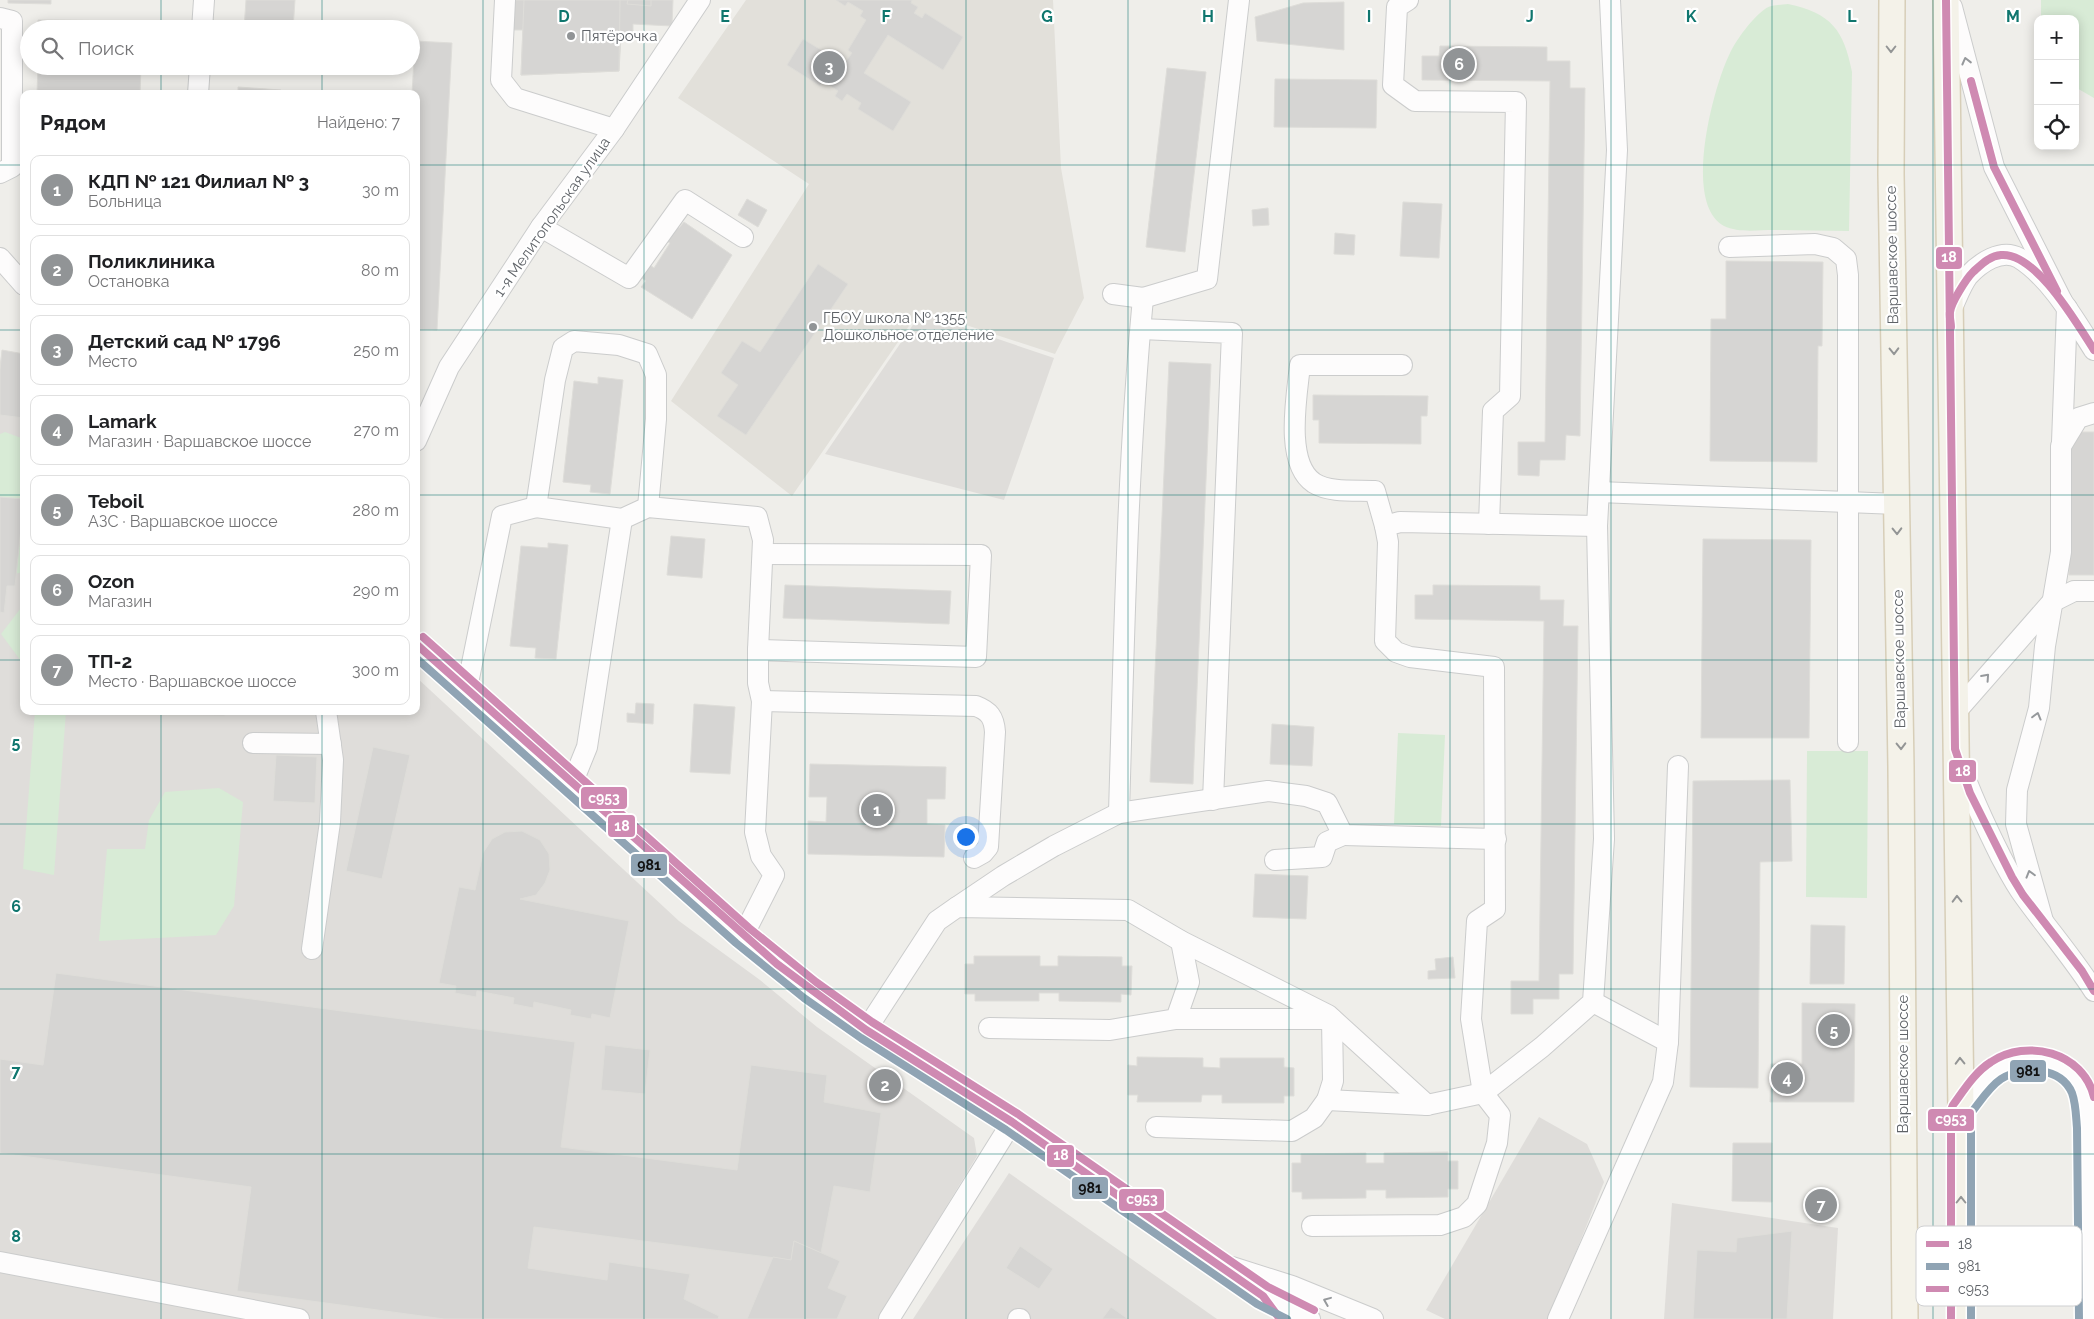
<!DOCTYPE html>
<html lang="ru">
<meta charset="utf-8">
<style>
:root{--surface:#fff;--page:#f6f6f6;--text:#202124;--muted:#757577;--line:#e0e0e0;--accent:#919496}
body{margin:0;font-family:Raleway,sans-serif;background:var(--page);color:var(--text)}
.controls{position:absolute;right:15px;top:15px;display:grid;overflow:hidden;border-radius:10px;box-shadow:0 2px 12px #0003}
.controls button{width:45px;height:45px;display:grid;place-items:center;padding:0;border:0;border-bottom:1px solid var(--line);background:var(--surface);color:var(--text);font:25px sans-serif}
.you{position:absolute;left:965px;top:836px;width:18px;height:18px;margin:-12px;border:4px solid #fff;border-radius:50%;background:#1a73e8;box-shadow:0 0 0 8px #1a73e833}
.badge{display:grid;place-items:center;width:32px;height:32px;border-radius:50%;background:var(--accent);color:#fff;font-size:16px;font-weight:700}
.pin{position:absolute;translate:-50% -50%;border:2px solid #fff;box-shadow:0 1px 5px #0006}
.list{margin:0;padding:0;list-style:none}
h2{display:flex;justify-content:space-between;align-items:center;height:65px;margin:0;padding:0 20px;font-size:21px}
h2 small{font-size:16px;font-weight:400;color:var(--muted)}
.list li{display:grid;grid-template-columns:32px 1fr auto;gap:15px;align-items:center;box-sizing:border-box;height:70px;margin:0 10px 10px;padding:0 10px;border:1px solid var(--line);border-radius:10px}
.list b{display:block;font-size:19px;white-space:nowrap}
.list p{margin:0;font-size:16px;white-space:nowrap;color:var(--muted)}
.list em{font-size:16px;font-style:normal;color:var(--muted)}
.icon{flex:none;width:28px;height:28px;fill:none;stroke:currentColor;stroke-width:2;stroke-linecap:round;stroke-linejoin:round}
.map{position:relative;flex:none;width:2094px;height:1319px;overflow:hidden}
.search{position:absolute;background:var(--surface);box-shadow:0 2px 12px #0003;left:20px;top:20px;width:400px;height:55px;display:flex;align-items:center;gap:12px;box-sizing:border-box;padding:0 18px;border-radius:28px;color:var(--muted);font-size:19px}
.panel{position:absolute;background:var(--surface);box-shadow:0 2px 12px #0003;left:20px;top:90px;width:400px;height:625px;border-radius:10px}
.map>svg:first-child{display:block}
.industrial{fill:#dfddda}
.education{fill:#e2e0da}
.green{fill:#d8ebd6}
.building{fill:#d6d5d3;stroke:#deddd9}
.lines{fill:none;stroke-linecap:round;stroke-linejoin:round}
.minor-casing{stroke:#cbcccc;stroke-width:22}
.major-casing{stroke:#d7ceb8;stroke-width:28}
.minor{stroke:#fdfcfc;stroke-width:20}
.major{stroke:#f4f2e9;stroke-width:25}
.bus-1-casing{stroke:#fff;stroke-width:11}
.bus-2-casing{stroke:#fff;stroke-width:11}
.bus-3-casing{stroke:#fff;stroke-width:11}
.bus-1{stroke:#cf8ab2;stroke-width:8}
.bus-2{stroke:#90a4b4;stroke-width:8}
.bus-3{stroke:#cf8ab2;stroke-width:8}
.oneway{stroke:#939595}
.oneway2{stroke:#96999c}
.grid{fill:none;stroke:#0f766e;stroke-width:1;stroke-opacity:0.55}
.poi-dot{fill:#919496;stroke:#fff;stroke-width:2}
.labels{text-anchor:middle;stroke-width:4.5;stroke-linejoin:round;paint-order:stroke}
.poi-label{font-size:15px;fill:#5f6368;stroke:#fff;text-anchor:start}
.street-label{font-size:15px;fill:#5f6368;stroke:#fff}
.key{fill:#fff;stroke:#cfd0d2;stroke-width:1}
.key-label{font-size:14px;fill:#5f6368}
.grid-label{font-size:16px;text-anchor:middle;font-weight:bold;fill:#0f766e;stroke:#fff;stroke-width:4.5;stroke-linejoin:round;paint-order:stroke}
.line-badge{stroke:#fff;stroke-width:2}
.badge-label{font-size:14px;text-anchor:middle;font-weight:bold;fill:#fff}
.pale-badge-label{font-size:14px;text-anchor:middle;font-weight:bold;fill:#111}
</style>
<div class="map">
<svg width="2094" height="1319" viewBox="0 0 2094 1319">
<rect width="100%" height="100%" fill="#efeeea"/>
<!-- industrial -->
<g class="industrial">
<polygon points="921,313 1054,358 1004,500 825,454"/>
<polygon points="2,350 24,354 24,711 416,711 416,677 679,921 760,980 817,1027 974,1138 977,1156 878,1319 0,1319 0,363"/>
<polygon points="1539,1117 1587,1144 1604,1182 1549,1319 1445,1319 1426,1310"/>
<polygon points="1009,1173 1217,1319 913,1319"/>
<polygon points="1672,1203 1838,1228 1833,1319 1664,1319"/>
</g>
<!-- education -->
<polygon class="education" points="746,0 1053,0 1061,168 1084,298 1055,354 920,310 792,496 671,401 809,184 678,98"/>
<!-- green -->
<g class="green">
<polygon points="2041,0 2094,0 2094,98 2075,87 2075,19 2041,19"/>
<path d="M1788,4C1831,13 1844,30 1852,72L1849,231C1824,231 1798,230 1773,230C1758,230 1738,233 1724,226C1682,204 1713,87 1730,53C1736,40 1753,17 1765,9C1770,5 1781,5 1788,4Z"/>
<polygon points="5,432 24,439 24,572 0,577 0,434"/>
<polygon points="24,604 24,665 1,634"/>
<polygon points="35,711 66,711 54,875 23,869"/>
<polygon points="1398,733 1445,735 1441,826 1394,824"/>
<polygon points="1807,751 1868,751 1867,898 1806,897"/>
<polygon points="219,788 243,802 234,906 216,935 99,941 107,849 145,849 149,820 165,792"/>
</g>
<!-- building -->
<g class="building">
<polygon points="8,0 51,0 51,4 8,3"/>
<polygon points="246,0 295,0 293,29 244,29"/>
<polygon points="514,0 673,0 672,26 633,24 633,37 621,37 619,71 521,75 523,30 513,30"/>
<polygon points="524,0 620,0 619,71 521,75"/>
<polygon points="628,0 651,0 651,6 627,4"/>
<polygon points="836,0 912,0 911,3 918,7 914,13 922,18 925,13 963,37 943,70 888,35 864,73 911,102 893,131 858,109 861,103 847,94 842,101 835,96 838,91 823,81 820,86 787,65 803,39 844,64 852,53 848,50 866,20 860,16 863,11 848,2 845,6"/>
<polygon points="1344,2 1344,50 1257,41 1255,17 1303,3"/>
<polygon points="38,20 141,21 141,29 38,29"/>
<polygon points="415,41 452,43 437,330 416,329 416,94 412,94"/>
<polygon points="1440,46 1547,47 1547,61 1570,61 1570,88 1585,88 1580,436 1566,435 1565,460 1540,460 1539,476 1518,475 1518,442 1545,442 1550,81 1422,80 1422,56 1439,56"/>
<polygon points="38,66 141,66 140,94 37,94"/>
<polygon points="1167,68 1206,72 1185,252 1146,247"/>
<polygon points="1275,79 1377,80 1376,128 1274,127"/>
<polygon points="238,87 281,90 281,94 238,94"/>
<polygon points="747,199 767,210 758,227 738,215"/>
<polygon points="1403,202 1442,204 1439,258 1400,256"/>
<polygon points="1268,208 1269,225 1253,226 1252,210"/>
<polygon points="684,222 732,255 692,319 641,287 646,281 642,278 650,265 654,268 670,243 665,240 674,226 679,228"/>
<polygon points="1335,233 1355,235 1354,255 1334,254"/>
<polygon points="1726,261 1823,262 1822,346 1818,346 1817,462 1710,461 1711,319 1726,319"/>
<polygon points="818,264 848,284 746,435 717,416 738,385 721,373 742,341 760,352"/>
<polygon points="2,350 24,354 24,418 0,415 0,370"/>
<polygon points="1169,362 1211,364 1193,784 1150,782"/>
<polygon points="598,377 623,380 610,494 590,492 591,485 563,482 574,381 598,384"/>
<polygon points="1313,395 1428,396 1427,416 1421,416 1421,444 1319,443 1319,420 1313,420"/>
<polygon points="2070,432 2094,432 2094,575 2069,575"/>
<polygon points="0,497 24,499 15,586 7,586 4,613 0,612"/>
<polygon points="671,536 705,539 702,578 667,575"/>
<polygon points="1703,539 1811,540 1809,738 1701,738"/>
<polygon points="548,543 568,545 556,659 535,658 536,648 510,646 521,546 548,548"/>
<polygon points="785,585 951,591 949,624 783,618"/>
<polygon points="1433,585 1540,586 1540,600 1564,600 1563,626 1578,626 1573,974 1559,974 1559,999 1533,999 1533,1014 1511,1014 1511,981 1539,981 1544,621 1415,619 1415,595 1433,595"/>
<polygon points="636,703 654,704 653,724 627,722 627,713 635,714"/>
<polygon points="694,704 735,707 730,774 690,772"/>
<polygon points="110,711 225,711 225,716 110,715"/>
<polygon points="1272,724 1314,727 1312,766 1270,764"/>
<polygon points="373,747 410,755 382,879 346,871"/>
<polygon points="276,755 317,757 315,803 273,801"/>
<polygon points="810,764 946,767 945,799 927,799 927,824 945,825 944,857 808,854 808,821 826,822 827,797 809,797"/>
<polygon points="1790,780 1792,861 1760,862 1758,1088 1690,1087 1693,781"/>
<polygon points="522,831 540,840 549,854 550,870 545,883 536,895 520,899 629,921 610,1018 592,1014 591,1019 570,1015 571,1010 534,1002 533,1008 513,1004 514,998 477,991 476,997 455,993 456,986 439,983 459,887 475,890 483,853 492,839 505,832"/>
<polygon points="1255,874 1308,876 1306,919 1253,917"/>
<polygon points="1811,925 1845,926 1844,984 1810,984"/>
<polygon points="974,956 1040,956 1040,966 1058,966 1058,956 1122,957 1122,966 1132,966 1131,995 1121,994 1121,1002 1059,1001 1059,993 1039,993 1039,1001 975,1001 975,994 965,994 965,964 974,964"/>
<polygon points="1453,957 1455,978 1428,979 1428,971 1436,970 1435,959"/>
<polygon points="56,973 575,1042 561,1147 737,1170 751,1065 827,1075 824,1102 881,1113 870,1192 834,1186 821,1253 794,1241 791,1260 534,1227 528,1268 607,1280 609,1262 690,1274 684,1299 719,1316 718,1319 444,1319 237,1291 251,1187 0,1153 0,1059 43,1065"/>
<polygon points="1802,1003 1855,1004 1854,1102 1770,1102 1771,1064 1802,1064"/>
<polygon points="605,1045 650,1050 645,1094 601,1090"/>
<polygon points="1137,1057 1203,1058 1203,1067 1220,1068 1220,1058 1284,1058 1284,1067 1294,1068 1294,1096 1284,1096 1284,1103 1222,1103 1222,1095 1202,1095 1201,1102 1137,1102 1138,1095 1128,1095 1128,1065 1137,1066"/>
<polygon points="1733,1143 1772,1143 1772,1202 1732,1201"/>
<polygon points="1448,1152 1448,1161 1458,1161 1458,1189 1448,1189 1448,1197 1386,1198 1386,1190 1366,1190 1366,1198 1302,1199 1302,1192 1292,1192 1292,1163 1301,1163 1301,1154 1366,1153 1366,1163 1384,1163 1384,1153"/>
<polygon points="1829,1195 1830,1213 1814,1214 1813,1196"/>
<polygon points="1792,1231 1787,1319 1693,1319 1697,1250 1736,1252 1737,1238"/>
<polygon points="794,1241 840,1261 828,1288 847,1296 837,1319 747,1319 773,1257 791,1260"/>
<polygon points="1020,1246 1053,1269 1039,1289 1006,1268"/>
<polygon points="1111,1307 1128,1319 1102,1319"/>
</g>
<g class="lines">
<!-- minor casing -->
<g class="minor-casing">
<g id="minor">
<polyline points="505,0 501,80 515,98 614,129"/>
<polyline points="1408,0 1397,7 1393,85 1415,101 1516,102 1510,396 1493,411 1489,524"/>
<polyline points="1952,7 1994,167 2062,301"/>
<polyline points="0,18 12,21 12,167 0,173"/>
<polyline points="202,29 204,0"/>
<polyline points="198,94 200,66"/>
<polyline points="541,227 629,278 685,200 743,237"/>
<polyline points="1729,247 1815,244 1833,248 1846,259 1848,275 1848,742"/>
<polyline points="0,258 24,285"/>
<path d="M1113,294L1143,298C1127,469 1124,642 1119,813"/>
<polyline points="1143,298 1207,279 1239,0"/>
<path d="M1951,310C1956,300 1961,285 1968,276C1980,263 2001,248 2019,258C2051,278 2074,319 2094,350"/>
<polyline points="1141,329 1232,333 1213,800"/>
<polyline points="416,441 449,367 541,227 614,129 700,0"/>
<polyline points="2062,442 2067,308"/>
<polyline points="1599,492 1897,504"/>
<polyline points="648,507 622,519 536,507 555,380 563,348 574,341 619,345 647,354 656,375 656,419 648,507 757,517 763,540 758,650 758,683 762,701 755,832 761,856 774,875 743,936"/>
<path d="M1385,526L1375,491C1356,490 1330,493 1314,483C1284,463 1297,395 1300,365H1402"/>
<polyline points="416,644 743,936 810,990 866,1030 1012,1122 1263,1296 1310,1319"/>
<polyline points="758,650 976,657 981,555 764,554"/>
<polyline points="467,688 502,516 536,507"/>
<path d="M762,701L976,706C989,711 994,717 995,732L988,847L983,853L974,858"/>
<polyline points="1954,714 2052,602 2074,591 2094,591"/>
<polyline points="253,743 331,744"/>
<path d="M1961,766C1972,798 1986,827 2001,857C2008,870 2015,884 2024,896C2047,928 2073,958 2094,991"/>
<polyline points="572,784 587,747 622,519"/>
<polyline points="1275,860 1322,857 1327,842 1343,835"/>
<polyline points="957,907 1003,876 1054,846 1119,813 1268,791 1306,796 1327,803 1343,835 1496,839"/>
<polyline points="2043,921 2016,824 2017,790 2039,708 2045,646 2061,552 2061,446 2078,418 2094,413"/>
<polyline points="312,949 330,822 333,760 326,711"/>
<polyline points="1593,1002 1668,1042"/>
<polyline points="989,1028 1110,1030 1176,1019 1189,982 1181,941"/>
<polyline points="866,1030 937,921 957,907 1128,910 1181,941 1328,1015 1427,1105 1483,1093 1542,1047 1593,1002 1604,839 1597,526 1617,150 1610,0"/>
<polyline points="1327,1100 1427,1105"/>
<path d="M1961,1110C1971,1096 1981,1079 1997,1070C2024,1054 2062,1057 2079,1086C2087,1098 2086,1114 2087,1127L2089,1319"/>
<polyline points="1156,1127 1292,1131 1314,1118 1327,1100 1333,1081 1332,1019 1176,1019"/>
<polyline points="1312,1226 1440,1225 1464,1217 1477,1204 1497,1143 1500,1115 1483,1093 1471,1019 1477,921 1495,909 1494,667 1410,657 1396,652 1385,641 1388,542 1385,526 1400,522 1597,526"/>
<polyline points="0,1262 299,1319"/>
<polyline points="1232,1267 1292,1286 1373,1319"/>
<polyline points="889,1319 1012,1122"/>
<polyline points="1018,1319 1020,1319"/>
<polyline points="1558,1319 1663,1082 1668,1042 1678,766"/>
</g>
</g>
<!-- major casing -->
<g class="major-casing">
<g id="major">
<polyline points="1892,0 1891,174 1901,767 1905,1319"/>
<polyline points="1946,0 1961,1110 1961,1319"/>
</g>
</g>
<!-- minor -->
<use href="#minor" class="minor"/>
<!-- major -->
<use href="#major" class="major"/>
<!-- bus-1 casing -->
<g class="bus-1-casing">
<g id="bus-1">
<polyline points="1946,0 1955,749 1970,793 2012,877 2023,895 2082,971 2094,991"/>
<polyline points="1971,81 1994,167 2057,291"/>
<path d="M1951,327C1951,322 1949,316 1950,312C1951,303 1966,279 1973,272C1981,265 1989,256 2001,255C2036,252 2077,324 2094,350"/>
<polyline points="416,644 777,964 866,1030 1012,1122 1263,1296 1280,1319"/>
</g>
</g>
<!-- bus-2 casing -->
<g class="bus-2-casing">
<g id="bus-2">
<polyline points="416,658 736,943 804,998 861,1038 1006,1130 1257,1304 1287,1319"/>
<path d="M1971,1319V1113C1980,1102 1989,1087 2001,1079C2023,1065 2061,1067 2072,1093C2076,1104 2076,1117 2077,1128L2079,1319"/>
</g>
</g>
<!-- bus-3 casing -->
<g class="bus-3-casing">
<g id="bus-3">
<polyline points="423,637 749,928 816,982 872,1022 1018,1114 1268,1287 1314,1310"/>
<path d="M1951,1319V1110L1953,1105C1964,1090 1975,1072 1991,1062C2027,1038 2083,1052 2094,1097"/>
</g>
</g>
<!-- bus-1 -->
<use href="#bus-1" class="bus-1"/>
<!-- bus-2 -->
<use href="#bus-2" class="bus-2"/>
<!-- bus-3 -->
<use href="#bus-3" class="bus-3"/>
</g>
<!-- one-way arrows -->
<defs><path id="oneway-chevron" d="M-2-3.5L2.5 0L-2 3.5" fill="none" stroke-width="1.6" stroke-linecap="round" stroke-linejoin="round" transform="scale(1.25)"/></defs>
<g class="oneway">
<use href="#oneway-chevron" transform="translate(1891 49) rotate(90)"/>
<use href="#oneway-chevron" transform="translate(1894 351) rotate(89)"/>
<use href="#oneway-chevron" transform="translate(1897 531) rotate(89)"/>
<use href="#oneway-chevron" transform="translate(1901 746) rotate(89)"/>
<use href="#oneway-chevron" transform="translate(1957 899) rotate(-91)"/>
<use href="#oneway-chevron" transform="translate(1960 1061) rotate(-91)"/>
<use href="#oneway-chevron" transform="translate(1961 1200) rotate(-90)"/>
</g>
<g class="oneway2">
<use href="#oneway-chevron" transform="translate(1966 61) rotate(-104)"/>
<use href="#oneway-chevron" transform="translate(1986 677) rotate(-48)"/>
<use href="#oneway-chevron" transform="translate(2037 716) rotate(-75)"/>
<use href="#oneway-chevron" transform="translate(2030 874) rotate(-106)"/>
<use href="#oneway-chevron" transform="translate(1327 1301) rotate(-158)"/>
</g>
<!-- grid -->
<path class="grid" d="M161,0V29M322,0V29M483,0V1319M644,0V1319M805,0V1319M966,0V1319M1128,0V1319M1289,0V1319M1450,0V1319M1611,0V1319M1772,0V1319M1933,0V1319M161,66V94M322,66V94M0,165H24M416,165H2094M0,330H24M416,330H2094M0,495H24M416,495H2094M0,660H24M416,660H2094M161,711V1319M322,711V1319M0,824H2094M0,989H2094M0,1154H2094"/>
<!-- markers -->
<g class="poi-dot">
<circle cx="571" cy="36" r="5"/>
<circle cx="813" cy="327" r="5"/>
</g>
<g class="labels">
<!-- poi labels -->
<g class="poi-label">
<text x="581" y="41">Пятёрочка</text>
<text x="823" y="323">ГБОУ школа № 1355<tspan x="823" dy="17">Дошкольное отделение</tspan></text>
</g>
<!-- street labels -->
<g class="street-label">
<text transform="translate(552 217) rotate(-55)" y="5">1-я Мелитопольская улица</text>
<text transform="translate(1892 255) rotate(-91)" y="5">Варшавское шоссе</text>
<text transform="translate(1899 659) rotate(-91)" y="5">Варшавское шоссе</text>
<text transform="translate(1903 1064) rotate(-90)" y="5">Варшавское шоссе</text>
</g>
</g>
<!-- legend -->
<rect x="1916" y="1226" width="166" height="80" rx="8" class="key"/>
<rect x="1926" y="1241" width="23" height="6" fill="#cf8ab2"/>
<rect x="1926" y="1263" width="23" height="7" fill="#90a4b4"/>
<rect x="1926" y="1286" width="23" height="6" fill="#cf8ab2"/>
<g class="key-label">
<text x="1958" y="1249">18</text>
<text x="1958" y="1271">981</text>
<text x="1958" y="1294">с953</text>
</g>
<g class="grid-label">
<text x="564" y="22">D</text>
<text x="725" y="22">E</text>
<text x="886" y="22">F</text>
<text x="1047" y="22">G</text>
<text x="1208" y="22">H</text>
<text x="1369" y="22">I</text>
<text x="1530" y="22">J</text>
<text x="1691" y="22">K</text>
<text x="1852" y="22">L</text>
<text x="2013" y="22">M</text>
<text x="16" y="748">5</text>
<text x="16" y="912">6</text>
<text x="16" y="1077">7</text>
<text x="16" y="1242">8</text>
</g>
<g class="line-badge">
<rect x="1935" y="246" width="28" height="24" rx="5" fill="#cf8ab2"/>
<rect x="1948" y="759" width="29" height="24" rx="5" fill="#cf8ab2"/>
<rect x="580" y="786" width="48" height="24" rx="5" fill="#cf8ab2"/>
<rect x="607" y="814" width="29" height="24" rx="5" fill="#cf8ab2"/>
<rect x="630" y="853" width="38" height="24" rx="5" fill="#90a4b4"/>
<rect x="2009" y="1059" width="38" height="24" rx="5" fill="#90a4b4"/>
<rect x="1927" y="1108" width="48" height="24" rx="5" fill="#cf8ab2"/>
<rect x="1046" y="1144" width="29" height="24" rx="5" fill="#cf8ab2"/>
<rect x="1071" y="1176" width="38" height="24" rx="5" fill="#90a4b4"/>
<rect x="1118" y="1188" width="47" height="24" rx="5" fill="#cf8ab2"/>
</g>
<g class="badge-label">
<text x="1949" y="262">18</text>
<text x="1963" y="776">18</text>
<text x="604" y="803">с953</text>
<text x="622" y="831">18</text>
<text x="1951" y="1124">с953</text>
<text x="1061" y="1160">18</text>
<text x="1142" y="1204">с953</text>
</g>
<g class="pale-badge-label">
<text x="649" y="870">981</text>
<text x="2028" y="1076">981</text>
<text x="1090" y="1193">981</text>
</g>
</svg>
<div class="controls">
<button>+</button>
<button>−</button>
<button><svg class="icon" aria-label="locate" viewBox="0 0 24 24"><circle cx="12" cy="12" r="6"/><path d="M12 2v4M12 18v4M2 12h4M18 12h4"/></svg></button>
</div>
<div class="you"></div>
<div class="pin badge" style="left:877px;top:810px">1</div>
<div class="pin badge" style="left:885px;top:1085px">2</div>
<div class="pin badge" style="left:829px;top:67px">3</div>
<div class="pin badge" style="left:1787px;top:1078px">4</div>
<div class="pin badge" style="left:1834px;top:1030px">5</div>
<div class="pin badge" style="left:1459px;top:64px">6</div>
<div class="pin badge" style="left:1821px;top:1205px">7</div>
<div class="search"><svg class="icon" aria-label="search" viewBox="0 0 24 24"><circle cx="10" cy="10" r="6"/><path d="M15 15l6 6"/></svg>Поиск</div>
<section class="panel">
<h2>Рядом<small>Найдено: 7</small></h2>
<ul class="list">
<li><span class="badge">1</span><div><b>КДП № 121 Филиал № 3</b><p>Больница</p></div><em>30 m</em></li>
<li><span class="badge">2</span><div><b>Поликлиника</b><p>Остановка</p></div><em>80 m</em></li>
<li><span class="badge">3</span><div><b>Детский сад № 1796</b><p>Место</p></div><em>250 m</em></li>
<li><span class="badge">4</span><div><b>Lamark</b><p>Магазин · Варшавское шоссе</p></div><em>270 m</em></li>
<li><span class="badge">5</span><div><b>Teboil</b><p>АЗС · Варшавское шоссе</p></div><em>280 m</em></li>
<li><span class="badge">6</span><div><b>Ozon</b><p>Магазин</p></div><em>290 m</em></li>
<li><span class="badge">7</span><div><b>ТП-2</b><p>Место · Варшавское шоссе</p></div><em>300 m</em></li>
</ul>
</section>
</div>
